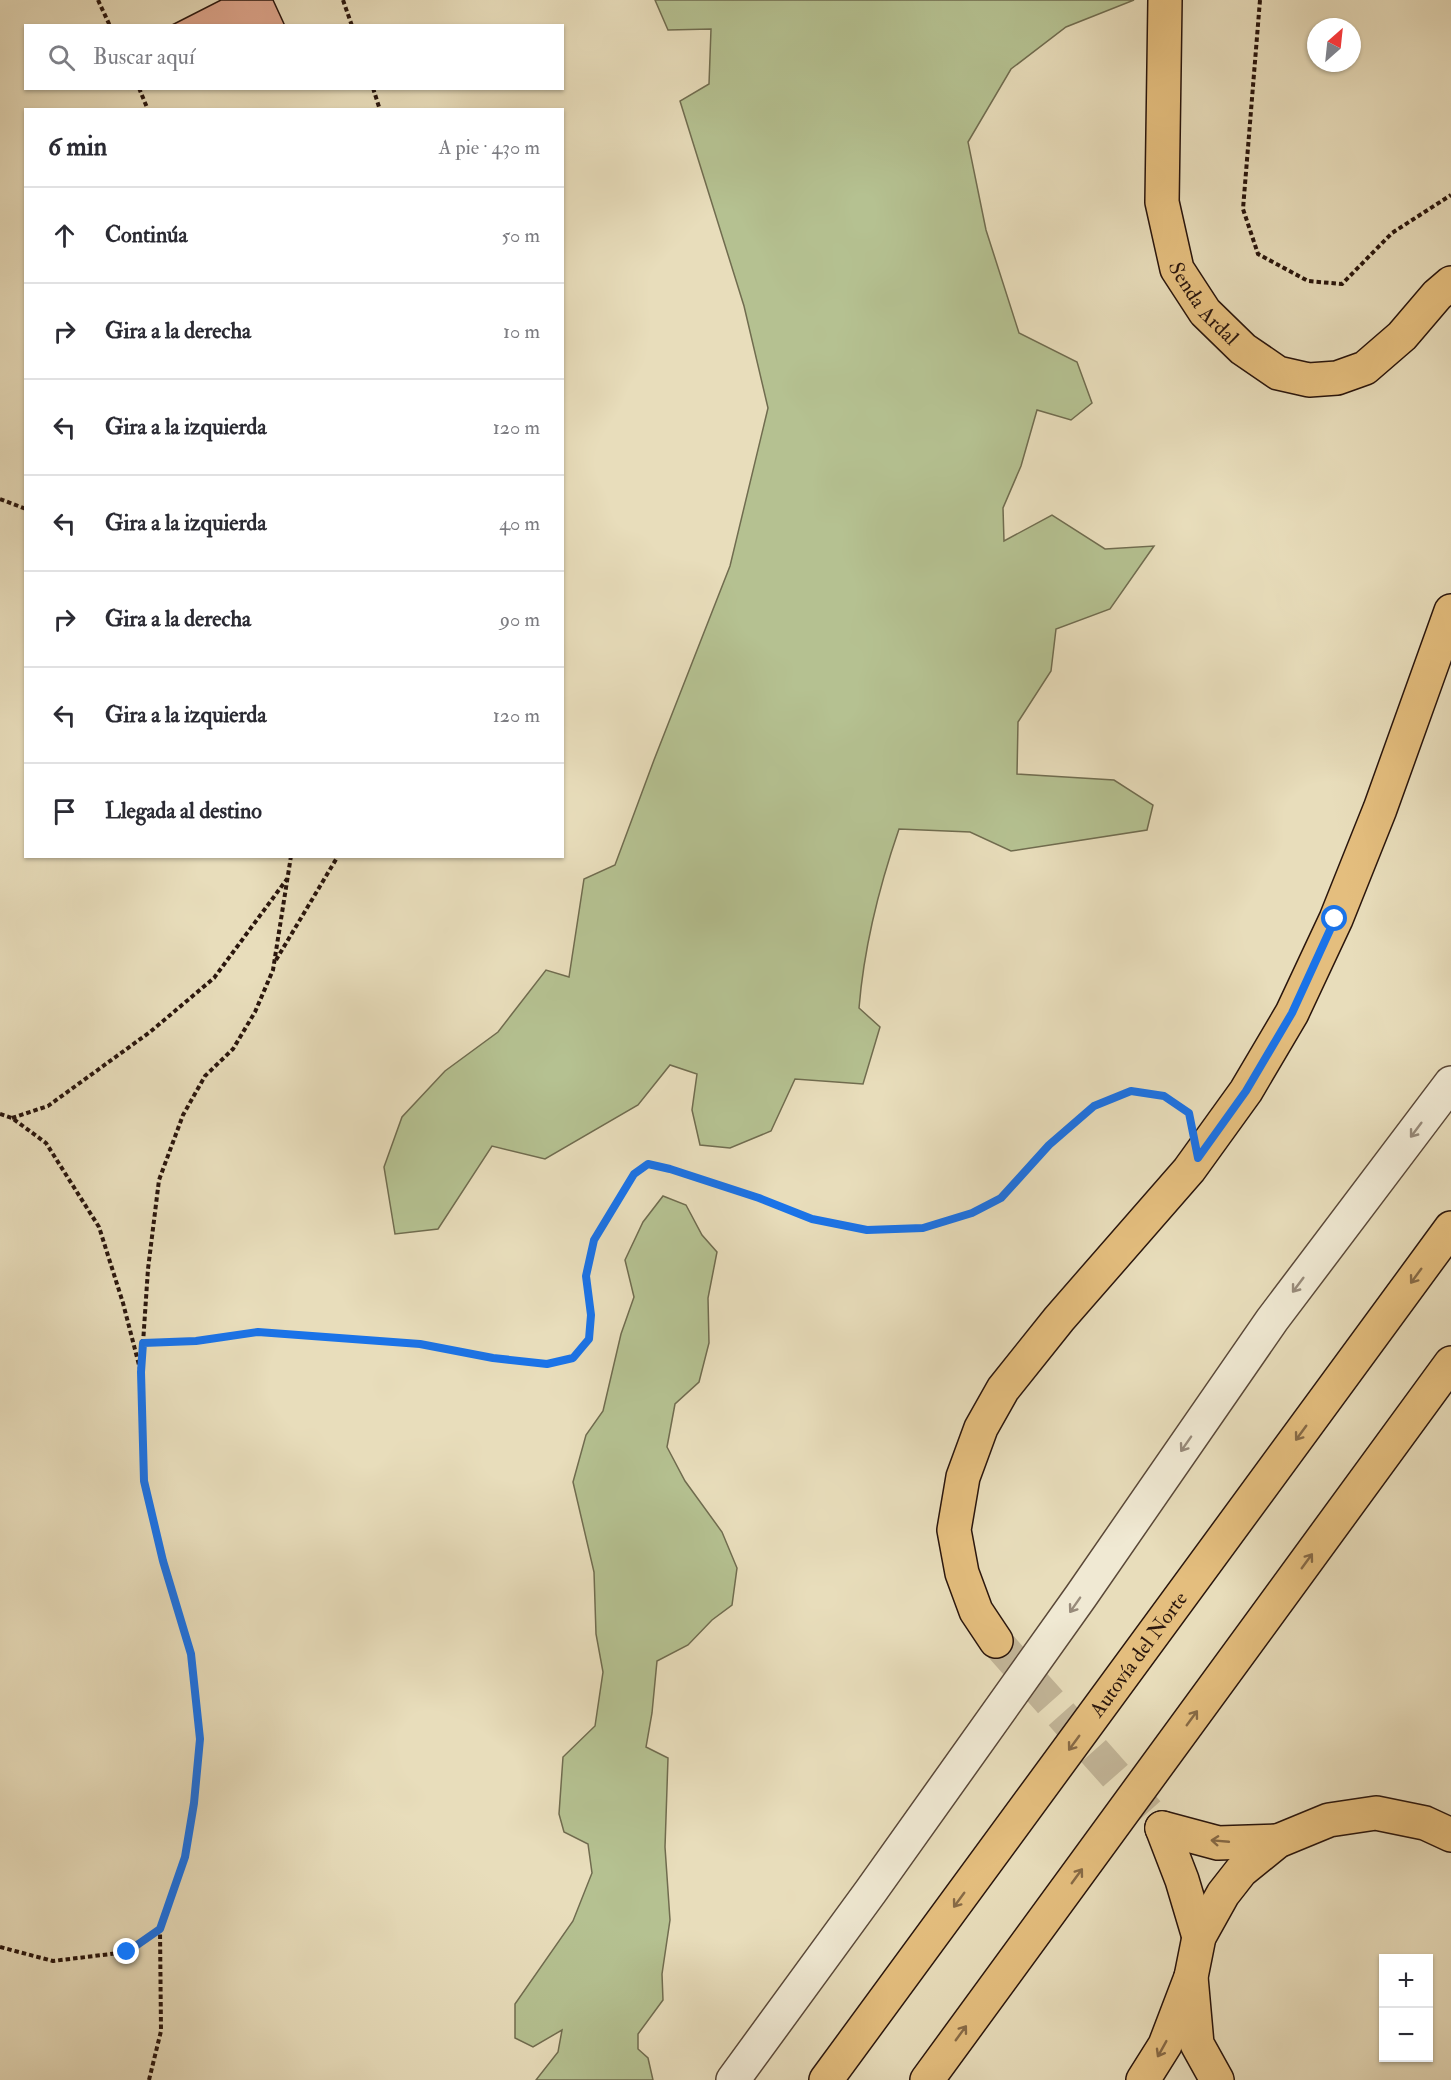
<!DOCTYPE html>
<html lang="es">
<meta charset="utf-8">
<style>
:root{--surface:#fff;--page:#f7f7f7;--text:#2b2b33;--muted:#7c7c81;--line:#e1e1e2}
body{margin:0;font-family:"IM FELL Double Pica",serif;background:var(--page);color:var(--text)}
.controls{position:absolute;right:18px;bottom:18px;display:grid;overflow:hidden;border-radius:0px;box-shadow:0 2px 4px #0004}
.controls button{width:54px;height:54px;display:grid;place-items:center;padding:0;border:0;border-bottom:2px solid var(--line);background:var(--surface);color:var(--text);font:30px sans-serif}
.compass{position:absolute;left:1307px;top:18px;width:54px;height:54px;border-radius:50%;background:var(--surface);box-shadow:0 2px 4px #0004;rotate:27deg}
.stop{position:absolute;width:18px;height:18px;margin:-14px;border:4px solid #1a73e8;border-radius:50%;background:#fff}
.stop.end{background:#1a73e8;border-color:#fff;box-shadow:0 2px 6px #0008}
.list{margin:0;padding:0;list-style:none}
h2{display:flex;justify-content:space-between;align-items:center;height:78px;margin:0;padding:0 24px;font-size:26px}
h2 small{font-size:20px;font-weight:400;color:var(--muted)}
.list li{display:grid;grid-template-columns:39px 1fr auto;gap:18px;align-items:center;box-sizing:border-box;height:96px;padding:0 24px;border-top:2px solid var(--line)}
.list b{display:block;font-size:22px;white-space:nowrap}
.list em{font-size:20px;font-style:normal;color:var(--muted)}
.icon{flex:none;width:33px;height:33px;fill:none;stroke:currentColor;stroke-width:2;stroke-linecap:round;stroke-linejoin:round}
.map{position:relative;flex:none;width:1451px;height:2080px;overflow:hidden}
.search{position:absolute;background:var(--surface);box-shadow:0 2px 4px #0004;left:24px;top:24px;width:540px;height:66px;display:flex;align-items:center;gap:15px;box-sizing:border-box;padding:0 21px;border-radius:0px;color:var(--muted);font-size:22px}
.panel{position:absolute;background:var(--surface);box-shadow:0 2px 4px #0004;left:24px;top:108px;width:540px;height:750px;border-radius:0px}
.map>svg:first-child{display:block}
.green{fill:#b5c191;stroke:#706c4f;stroke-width:1.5}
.building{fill:#dea58c;stroke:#2a160d;stroke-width:1.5}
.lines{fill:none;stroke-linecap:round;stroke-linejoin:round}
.major-tunnel{stroke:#c2b598;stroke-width:33;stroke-dasharray:33 16;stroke-linecap:butt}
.minor-casing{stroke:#5a4838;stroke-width:36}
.major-casing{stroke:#2a160d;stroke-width:36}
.highway-casing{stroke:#2a160d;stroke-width:36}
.path{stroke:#2a160d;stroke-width:4;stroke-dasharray:4.5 3;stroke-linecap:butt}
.minor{stroke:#f0e9d3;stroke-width:33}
.major{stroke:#e4be7e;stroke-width:33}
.highway{stroke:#e4be7e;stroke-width:33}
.oneway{stroke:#978a7a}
.oneway2{stroke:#876a46}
.route{stroke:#1a73e8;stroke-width:8}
.labels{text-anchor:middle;stroke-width:4.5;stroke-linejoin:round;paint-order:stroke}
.street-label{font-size:21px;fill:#2a160d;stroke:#f0e9d3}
</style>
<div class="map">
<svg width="1451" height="2080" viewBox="0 0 1451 2080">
<rect width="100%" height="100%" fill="#e8ddbb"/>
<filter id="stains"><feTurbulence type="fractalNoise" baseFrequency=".00333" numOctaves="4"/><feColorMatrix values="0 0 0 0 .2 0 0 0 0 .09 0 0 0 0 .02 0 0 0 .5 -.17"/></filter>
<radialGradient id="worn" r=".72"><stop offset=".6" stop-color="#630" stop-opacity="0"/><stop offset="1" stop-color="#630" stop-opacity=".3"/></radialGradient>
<!-- green -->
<g class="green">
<path d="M655,0H1134L1066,27L1011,69L968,142L986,230L1019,333L1077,362L1092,403L1071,420L1037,410L1021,466L1003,508L1004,541L1052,515L1105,549L1154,546L1110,609L1056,629L1051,671L1018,722L1017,774L1114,780L1153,805L1147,830L1011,851L970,832L899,829C879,887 864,947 859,1008L880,1027L863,1084L795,1079L771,1131L730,1148L700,1145L692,1110L697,1074L670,1065L638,1105L545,1159L492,1146L438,1229L395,1234L384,1167L402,1117L445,1071L498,1032L546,970L569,977L584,879L615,865L654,760L730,566L768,408L744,306L680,101L709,84L711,29L668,30Z"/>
<polygon points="663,1196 686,1205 702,1235 717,1252 708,1298 709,1343 699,1382 675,1404 667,1447 685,1481 722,1532 737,1568 732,1605 712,1620 688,1645 657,1661 652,1713 646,1747 668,1758 665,1847 670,1920 662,1974 663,2000 638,2034 638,2049 648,2058 653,2080 536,2080 558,2052 562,2030 533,2047 515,2038 515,2004 573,1921 592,1873 588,1844 564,1832 559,1814 563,1757 595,1726 603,1672 596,1634 594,1572 573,1482 586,1435 603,1411 621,1334 634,1297 625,1260 643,1222"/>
</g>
<!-- building -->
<polygon class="building" points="221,0 273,0 285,26 170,26"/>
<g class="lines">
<!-- major-tunnel -->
<polyline class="major-tunnel" points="996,1641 1162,1828"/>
<!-- minor casing -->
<g class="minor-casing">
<polyline id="minor" points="733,2080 871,1891 1081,1596 1272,1320 1451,1083"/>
</g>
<!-- major casing -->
<g class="major-casing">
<g id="major">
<path id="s1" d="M1165,0L1162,202L1177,269L1205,312L1243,349L1278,373L1309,380L1337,378L1365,368L1402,336L1437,295L1451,283"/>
<polyline points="996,1641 976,1611 962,1573 954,1530 963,1477 981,1428 1003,1389 1059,1319 1189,1170 1246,1091 1292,1013 1336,919 1380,809 1451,611"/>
<polyline points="1162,1828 1218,1843 1278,1841"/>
<polyline points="1162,1828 1182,1880 1199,1937"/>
<polyline points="1143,2080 1165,2045 1191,1977"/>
</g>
</g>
<!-- highway casing -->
<g class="highway-casing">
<g id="highway">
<path id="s2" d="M826,2080L1451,1228"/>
<polyline points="927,2080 1451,1363"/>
<polyline points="1217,2080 1197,2044 1191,1977 1199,1937 1223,1894 1241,1871 1278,1841 1329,1820 1376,1813 1425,1823 1451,1835"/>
</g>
</g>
<!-- path -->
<g class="path">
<polyline points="98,0 110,26"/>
<polyline points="343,0 352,26"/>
<polyline points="1260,0 1243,209 1258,254 1308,281 1342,284 1392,233 1451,195"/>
<polyline points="139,88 148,110"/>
<polyline points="373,88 380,110"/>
<polyline points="0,499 26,509"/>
<polyline points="276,960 338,856"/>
<polyline points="0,1114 12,1118 46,1143 99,1227 123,1303 140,1369"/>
<polyline points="12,1118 48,1106 150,1032 214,978 287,879"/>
<polyline points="143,1343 196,1341 257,1332 420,1344 493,1358 547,1364 573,1358 589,1339 591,1315 586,1276 594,1240 634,1174 648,1164 670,1169 759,1198 812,1219 867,1230 923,1229 972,1213 1001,1198 1049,1145 1094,1106 1131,1091 1164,1096 1189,1113"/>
<polyline points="0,1947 53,1961 127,1952 160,1929"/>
<polyline points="149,2080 161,2031 160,1929 185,1857 194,1803 200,1739 191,1655 163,1561 144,1481 141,1373 148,1269 159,1180 183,1115 205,1076 233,1049 255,1012 273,970 291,856"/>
</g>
<!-- minor -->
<use href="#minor" class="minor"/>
<!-- major -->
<use href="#major" class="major"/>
<!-- highway -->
<use href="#highway" class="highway"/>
</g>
<!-- one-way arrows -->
<defs><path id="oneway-shaft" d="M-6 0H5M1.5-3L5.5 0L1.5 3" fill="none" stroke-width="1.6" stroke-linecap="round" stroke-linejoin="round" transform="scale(1.5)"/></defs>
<g class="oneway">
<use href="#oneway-shaft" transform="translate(1416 1130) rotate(127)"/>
<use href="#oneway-shaft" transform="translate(1298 1285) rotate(127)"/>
<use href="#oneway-shaft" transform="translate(1186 1444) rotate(125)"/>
<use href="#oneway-shaft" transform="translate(1075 1605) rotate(125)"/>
</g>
<g class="oneway2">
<use href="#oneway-shaft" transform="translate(1416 1276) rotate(126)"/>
<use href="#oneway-shaft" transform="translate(1301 1433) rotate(126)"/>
<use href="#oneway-shaft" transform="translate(1307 1561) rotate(-54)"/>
<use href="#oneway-shaft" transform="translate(1192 1718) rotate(-54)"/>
<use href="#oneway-shaft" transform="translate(1074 1743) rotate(126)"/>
<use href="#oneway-shaft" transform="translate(1220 1841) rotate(-175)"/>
<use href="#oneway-shaft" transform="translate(1077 1876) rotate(-54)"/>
<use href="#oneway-shaft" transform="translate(959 1900) rotate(126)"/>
<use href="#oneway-shaft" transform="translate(961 2033) rotate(-54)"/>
<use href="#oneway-shaft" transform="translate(1162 2049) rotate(119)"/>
</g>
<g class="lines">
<!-- route -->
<polyline class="route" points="127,1952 160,1929 185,1857 194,1803 200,1739 191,1654 163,1561 144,1481 141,1372 143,1343 196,1341 258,1332 420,1344 493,1358 547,1364 573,1358 589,1339 591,1315 586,1276 594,1240 634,1174 648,1164 670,1169 759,1198 812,1219 867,1230 923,1228 972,1213 1001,1198 1049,1145 1094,1106 1131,1091 1164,1096 1189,1113 1198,1158 1246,1091 1292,1013 1335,919"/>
</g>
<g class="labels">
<!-- street labels -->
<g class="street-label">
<text dy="7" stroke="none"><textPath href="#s1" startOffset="314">Senda Ardal</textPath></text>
<text dy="7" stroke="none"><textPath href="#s2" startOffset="528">Autovía del Norte</textPath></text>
</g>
</g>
<rect width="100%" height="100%" filter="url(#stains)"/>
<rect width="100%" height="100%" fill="url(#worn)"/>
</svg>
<div class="controls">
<button>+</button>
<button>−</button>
</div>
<svg class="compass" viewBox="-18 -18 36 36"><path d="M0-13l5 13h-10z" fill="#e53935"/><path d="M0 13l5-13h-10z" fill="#7c7c81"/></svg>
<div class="stop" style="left:1335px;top:919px"></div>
<div class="stop end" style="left:127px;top:1952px"></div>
<div class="search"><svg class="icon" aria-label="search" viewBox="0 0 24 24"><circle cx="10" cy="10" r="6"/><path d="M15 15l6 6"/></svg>Buscar aquí</div>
<section class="panel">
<h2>6 min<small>A pie · 430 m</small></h2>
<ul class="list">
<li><svg class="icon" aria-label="ahead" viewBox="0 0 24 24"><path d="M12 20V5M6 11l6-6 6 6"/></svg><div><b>Continúa</b></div><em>50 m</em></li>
<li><svg class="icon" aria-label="right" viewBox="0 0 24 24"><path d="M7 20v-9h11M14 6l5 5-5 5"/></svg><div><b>Gira a la derecha</b></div><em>10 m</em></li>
<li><svg class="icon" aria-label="left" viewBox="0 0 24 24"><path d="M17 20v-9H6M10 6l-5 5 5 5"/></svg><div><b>Gira a la izquierda</b></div><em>120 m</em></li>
<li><svg class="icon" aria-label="left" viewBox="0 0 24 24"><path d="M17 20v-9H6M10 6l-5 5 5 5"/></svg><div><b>Gira a la izquierda</b></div><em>40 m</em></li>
<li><svg class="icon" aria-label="right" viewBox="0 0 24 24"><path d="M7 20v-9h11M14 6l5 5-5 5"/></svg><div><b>Gira a la derecha</b></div><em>90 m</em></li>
<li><svg class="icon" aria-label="left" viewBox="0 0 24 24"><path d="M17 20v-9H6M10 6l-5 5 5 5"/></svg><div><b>Gira a la izquierda</b></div><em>120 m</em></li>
<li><svg class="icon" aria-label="arrive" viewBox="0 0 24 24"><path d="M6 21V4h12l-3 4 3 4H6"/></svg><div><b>Llegada al destino</b></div></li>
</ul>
</section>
</div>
